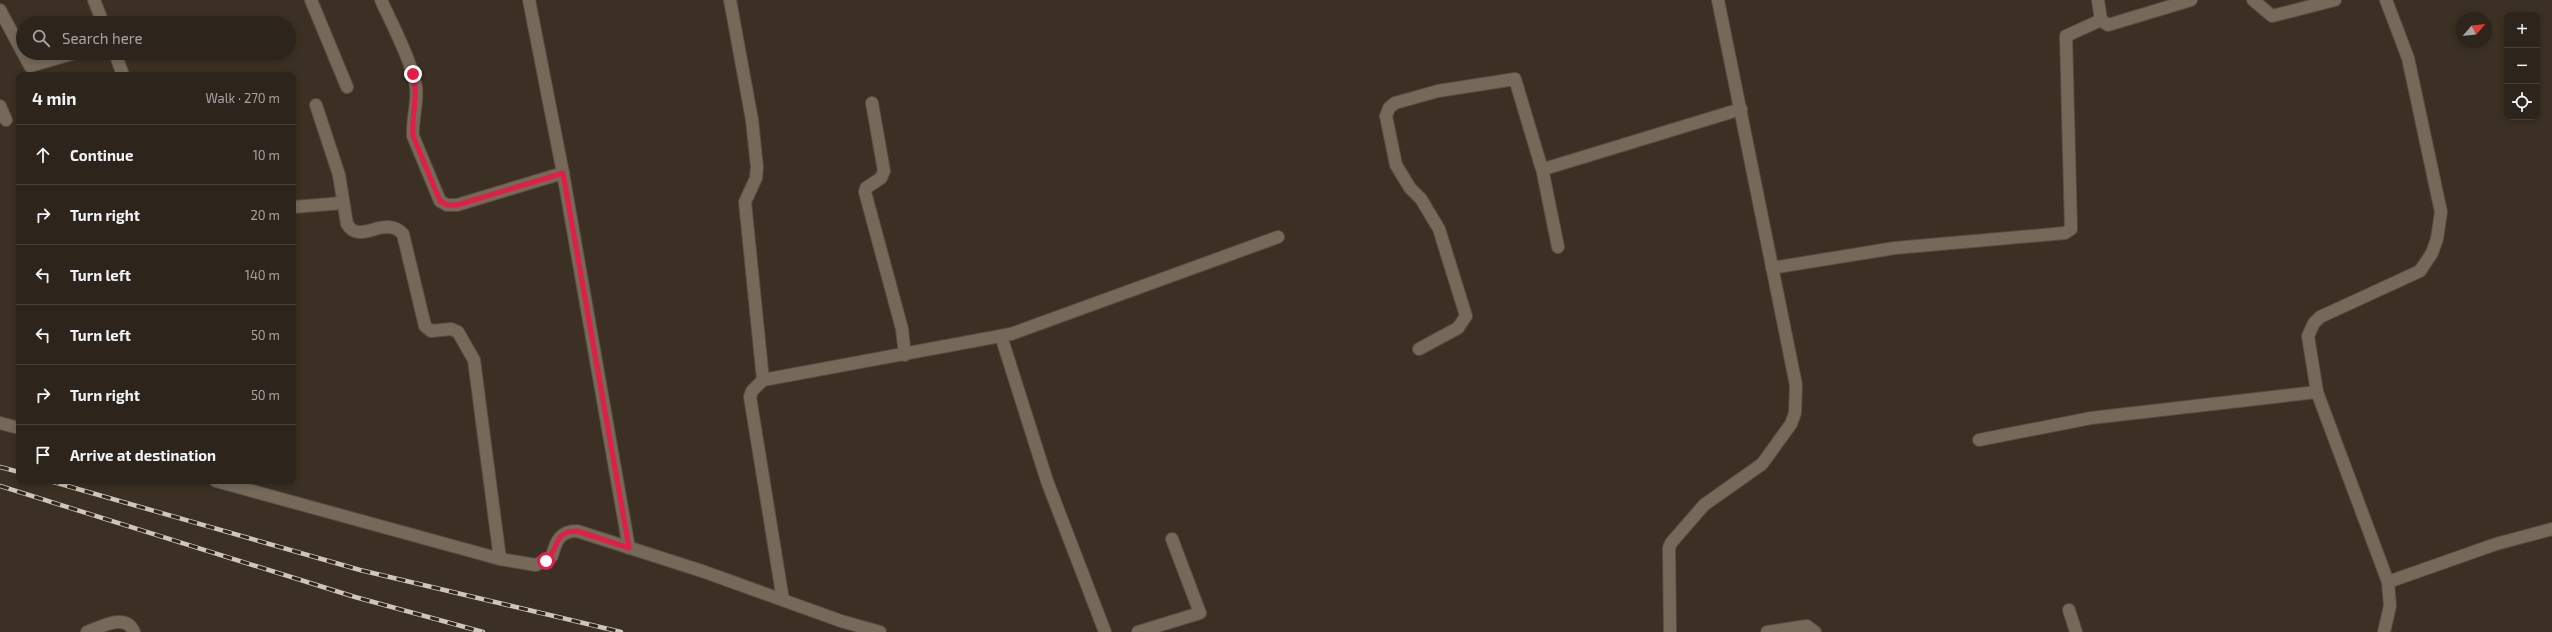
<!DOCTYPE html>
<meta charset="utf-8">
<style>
:root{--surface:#2d241b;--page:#393028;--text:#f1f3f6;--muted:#a7a4a3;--line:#48413a}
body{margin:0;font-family:"Exo 2",sans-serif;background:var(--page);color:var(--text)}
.controls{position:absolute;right:12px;top:12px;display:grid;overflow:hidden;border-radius:8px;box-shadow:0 2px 6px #0003}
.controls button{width:36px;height:36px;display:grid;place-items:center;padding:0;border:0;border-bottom:1px solid var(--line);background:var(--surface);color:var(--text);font:20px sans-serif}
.compass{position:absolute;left:2456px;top:12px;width:36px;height:36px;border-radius:50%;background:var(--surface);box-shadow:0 2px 6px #0003;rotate:62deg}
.stop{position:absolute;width:12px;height:12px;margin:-9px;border:3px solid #e11d48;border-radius:50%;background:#fff}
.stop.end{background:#e11d48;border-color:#fff;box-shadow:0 1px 4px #0008}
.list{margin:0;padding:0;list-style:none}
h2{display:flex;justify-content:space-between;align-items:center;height:52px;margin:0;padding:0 16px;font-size:17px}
h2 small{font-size:13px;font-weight:400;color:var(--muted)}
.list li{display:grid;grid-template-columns:26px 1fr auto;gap:12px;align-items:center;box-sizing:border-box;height:60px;padding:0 16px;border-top:1px solid var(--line)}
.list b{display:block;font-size:15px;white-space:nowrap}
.list em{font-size:13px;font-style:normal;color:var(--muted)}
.icon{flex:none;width:22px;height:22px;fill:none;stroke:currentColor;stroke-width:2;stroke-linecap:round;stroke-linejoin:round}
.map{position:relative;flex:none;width:2552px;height:632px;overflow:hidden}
.search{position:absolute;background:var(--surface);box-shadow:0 2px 6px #0003;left:16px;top:16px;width:280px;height:44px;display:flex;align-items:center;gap:10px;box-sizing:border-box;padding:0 14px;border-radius:22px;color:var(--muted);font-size:15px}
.panel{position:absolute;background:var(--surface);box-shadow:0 2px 6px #0003;left:16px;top:72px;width:280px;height:412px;border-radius:8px}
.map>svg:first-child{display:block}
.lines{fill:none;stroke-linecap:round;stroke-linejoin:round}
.minor-casing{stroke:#574d42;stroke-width:14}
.minor{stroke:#76695a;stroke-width:12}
.rail-casing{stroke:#cec6bd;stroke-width:4.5}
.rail{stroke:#32261a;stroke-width:3;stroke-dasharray:9;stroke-linecap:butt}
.route{stroke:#e11d48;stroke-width:5}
</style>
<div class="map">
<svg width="2552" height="632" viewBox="0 0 2552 632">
<rect width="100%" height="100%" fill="#3c3024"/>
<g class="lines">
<!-- minor casing -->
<g class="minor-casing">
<g id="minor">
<polyline points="94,0 103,23"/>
<polyline points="311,0 347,87"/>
<path d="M381,0C392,24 412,62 416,87C418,103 412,119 413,136L440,201L447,205H457L563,173"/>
<polyline points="529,0 563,173 629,548"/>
<polyline points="730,0 752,120 757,167 756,178 745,202 763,380"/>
<polyline points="2098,0 2101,20 2108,25 2191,0"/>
<polyline points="2253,0 2272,16 2335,0"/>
<polyline points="0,10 30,66 75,53"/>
<polyline points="115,53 123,75"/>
<polyline points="872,103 884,171 881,178 866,188 865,192 902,329 905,355"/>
<path d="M316,105L339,175L347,224C360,246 384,214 403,234L425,326L431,331L451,329L458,332L474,360L500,559"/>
<polyline points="0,106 6,120"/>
<polyline points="1542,168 1558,247"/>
<polyline points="293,207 343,203"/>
<polyline points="1772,268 1895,248 2065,233 2071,229 2066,36 2101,20"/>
<polyline points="1001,336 1047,481 1105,632"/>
<polyline points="1419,349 1458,328 1466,316 1439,229 1421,199 1410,188 1396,165 1386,116 1389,108 1395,103 1438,91 1515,79 1541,166 1544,169 1741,109"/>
<polyline points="0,423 19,428"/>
<polyline points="1979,440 2091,418 2317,392"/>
<path d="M216,481L500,559L536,565L552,556C556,541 560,531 577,531L702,571L841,621L880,632"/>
<polyline points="2388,582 2496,544 2552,529"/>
<polyline points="783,600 750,397 752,391 763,380 1011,334 1278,237"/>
<polyline points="2069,610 2076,632"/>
<path d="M87,632C101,627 126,612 134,632"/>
<polyline points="1138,632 1200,613 1172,539"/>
<polyline points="1670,632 1669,548 1671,543 1704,505 1762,464 1791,424 1795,413 1796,385 1718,0"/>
<polyline points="1767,632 1807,626 1815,632"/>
<polyline points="2384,632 2390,606 2388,582 2317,392 2308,336 2314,323 2320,317 2420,271 2432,253 2437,239 2441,212 2408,58 2386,0"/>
</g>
</g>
<!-- minor -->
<use href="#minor" class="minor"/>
<!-- rail casing -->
<g class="rail-casing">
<g id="rail">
<polyline points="0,467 19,472"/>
<polyline points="50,481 360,570 621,632"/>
<polyline points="0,486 355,597 483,632"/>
</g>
</g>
<!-- rail -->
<use href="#rail" class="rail"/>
</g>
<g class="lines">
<!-- route -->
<path class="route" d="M413,74C419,96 411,114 413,136L440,201L447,205H457L563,173L629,548L577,531C552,531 560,549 546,561"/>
</g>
</svg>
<div class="controls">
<button>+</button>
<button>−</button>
<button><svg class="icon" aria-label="locate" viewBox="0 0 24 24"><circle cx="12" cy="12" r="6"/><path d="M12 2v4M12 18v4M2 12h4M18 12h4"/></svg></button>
</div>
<svg class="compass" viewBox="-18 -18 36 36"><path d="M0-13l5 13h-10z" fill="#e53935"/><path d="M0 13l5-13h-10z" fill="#a7a4a3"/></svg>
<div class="stop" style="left:546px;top:561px"></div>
<div class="stop end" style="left:413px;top:74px"></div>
<div class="search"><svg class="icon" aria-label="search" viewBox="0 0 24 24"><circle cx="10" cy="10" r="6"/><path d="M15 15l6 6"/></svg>Search here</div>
<section class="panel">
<h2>4 min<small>Walk · 270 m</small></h2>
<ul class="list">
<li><svg class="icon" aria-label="ahead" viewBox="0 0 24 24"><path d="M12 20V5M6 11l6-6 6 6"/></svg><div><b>Continue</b></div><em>10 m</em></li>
<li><svg class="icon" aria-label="right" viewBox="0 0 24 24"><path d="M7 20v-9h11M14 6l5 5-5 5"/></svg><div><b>Turn right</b></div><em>20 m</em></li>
<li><svg class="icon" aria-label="left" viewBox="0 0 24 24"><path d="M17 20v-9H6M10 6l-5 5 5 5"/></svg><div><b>Turn left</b></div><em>140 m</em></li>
<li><svg class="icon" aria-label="left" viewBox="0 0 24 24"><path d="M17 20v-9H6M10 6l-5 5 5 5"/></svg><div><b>Turn left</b></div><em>50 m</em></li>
<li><svg class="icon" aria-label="right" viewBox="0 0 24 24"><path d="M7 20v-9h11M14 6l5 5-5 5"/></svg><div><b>Turn right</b></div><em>50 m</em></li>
<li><svg class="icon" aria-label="arrive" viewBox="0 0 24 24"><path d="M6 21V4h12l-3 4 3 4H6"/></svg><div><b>Arrive at destination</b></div></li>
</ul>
</section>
</div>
